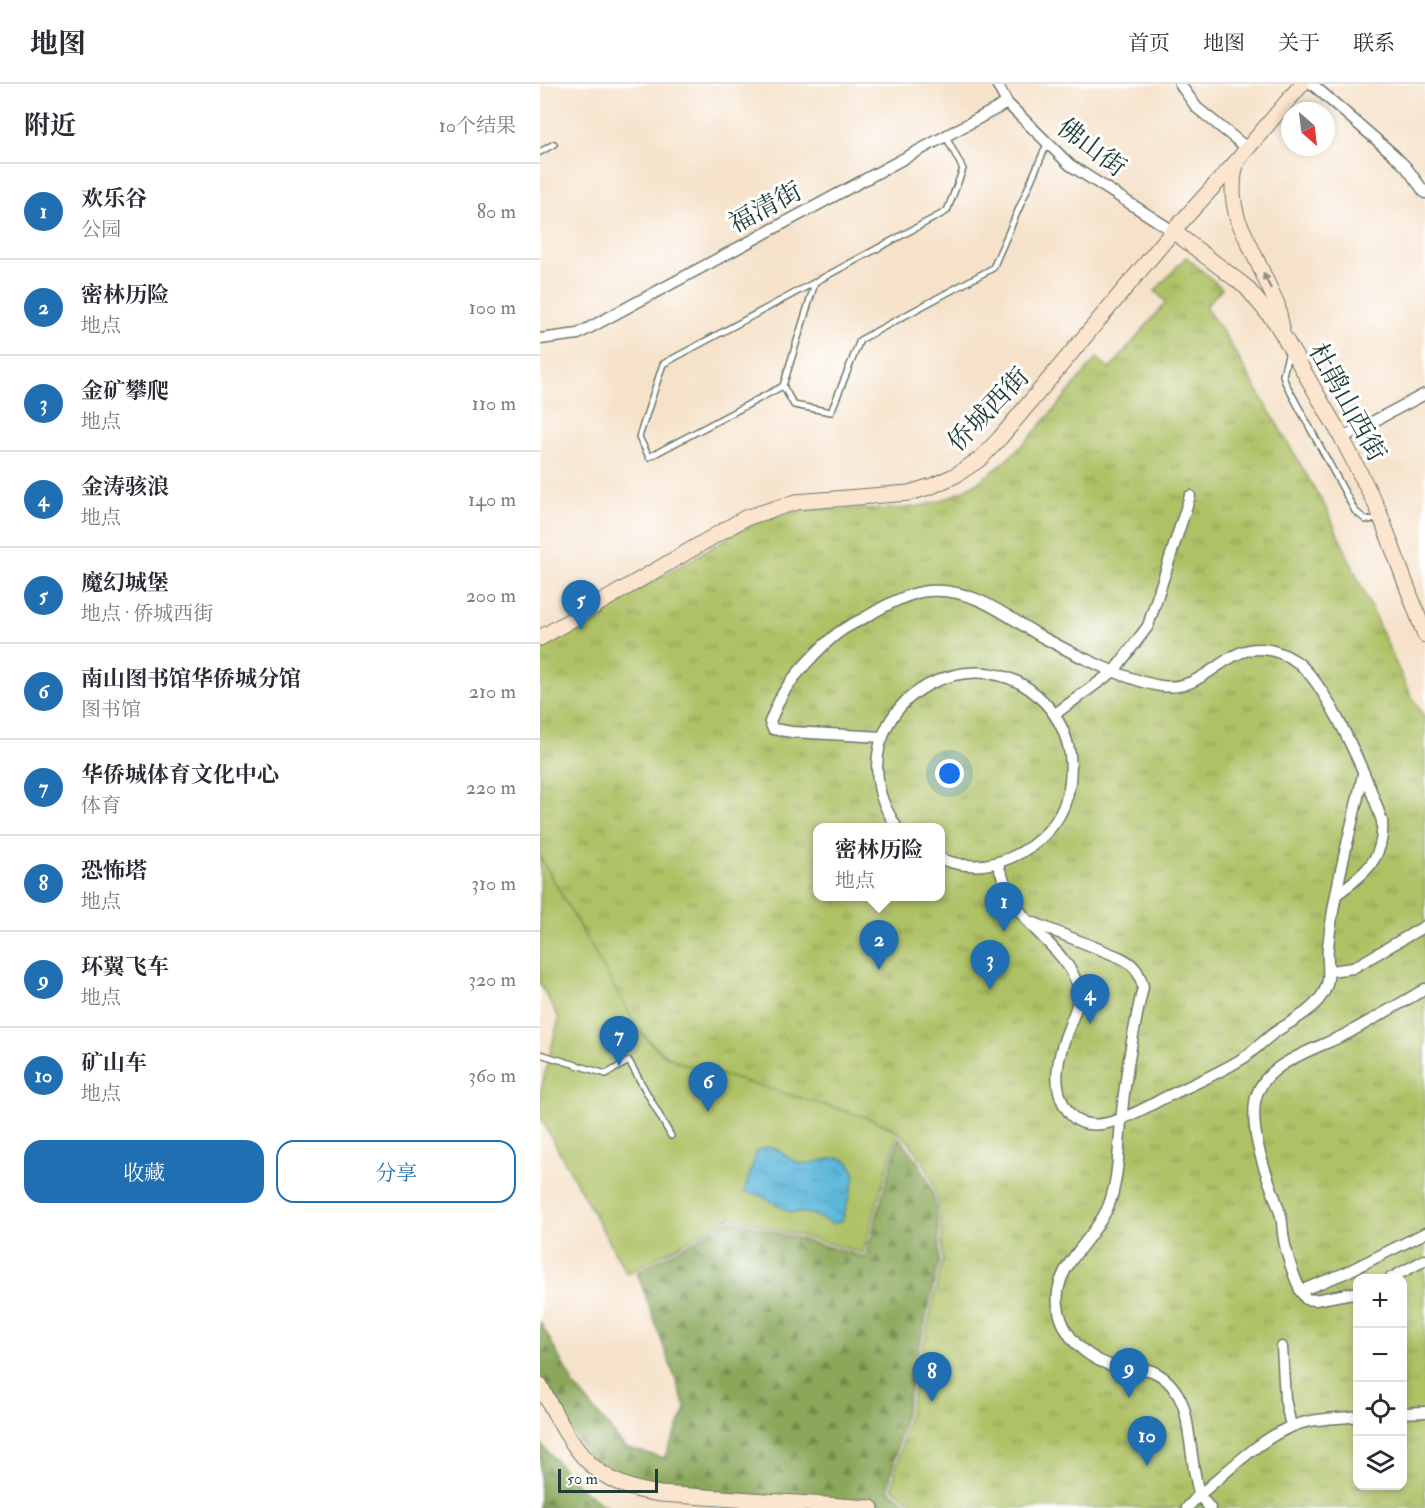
<!DOCTYPE html>
<html lang="zh">
<meta charset="utf-8">
<style>
:root{--surface:#fff;--page:#f7f7f7;--text:#2b2b33;--muted:#7c7c81;--line:#e1e1e2;--accent:#1f6fb2}
body{margin:0;font-family:"IM FELL Double Pica","Noto Serif SC",serif;background:var(--page);color:var(--text)}
.controls{position:absolute;right:18px;bottom:18px;display:grid;overflow:hidden;border-radius:12px;box-shadow:0 3px 9px #0003}
.controls button{width:54px;height:54px;display:grid;place-items:center;padding:0;border:0;border-bottom:2px solid var(--line);background:var(--surface);color:var(--text);font:30px sans-serif}
.compass{position:absolute;left:741px;top:18px;width:54px;height:54px;border-radius:50%;background:var(--surface);box-shadow:0 3px 9px #0003;rotate:152deg}
.scale{position:absolute;left:18px;bottom:15px;width:100px;box-sizing:border-box;padding-left:6px;border:3px solid #1f3d34;border-top:0;font-size:16px;line-height:21px;white-space:nowrap;color:#1f3d34;-webkit-text-stroke:4px #fff;paint-order:stroke}
.you{position:absolute;left:410px;top:690px;width:21px;height:21px;margin:-15px;border:4px solid #fff;border-radius:50%;background:#1a73e8;box-shadow:0 0 0 9px #1a73e833}
.badge{display:grid;place-items:center;width:39px;height:39px;border-radius:50%;background:var(--accent);color:#fff;font-size:20px;font-weight:700}
.pin{position:absolute;translate:-50% -50px;filter:drop-shadow(0 2px 3px #0008)}
.pin::after{content:'';position:absolute;top:32px;width:21px;height:18px;background:inherit;clip-path:polygon(0 0,100% 0,50% 100%)}
.popup{position:absolute;left:273px;top:739px;width:132px;height:78px;box-sizing:border-box;display:grid;place-content:center;border-radius:12px;background:var(--surface);filter:drop-shadow(0 2px 4px #0005);font-size:20px;white-space:nowrap;color:var(--muted)}
.popup b{font-size:22px;color:var(--text)}
.popup::after{content:'';position:absolute;left:50%;top:100%;margin-left:-12px;border:12px solid transparent;border-top-color:var(--surface)}
.list{margin:0;padding:0;list-style:none}
h2{display:flex;justify-content:space-between;align-items:center;height:78px;margin:0;padding:0 24px;font-size:26px}
h2 small{font-size:20px;font-weight:400;color:var(--muted)}
.list li{display:grid;grid-template-columns:39px 1fr auto;gap:18px;align-items:center;box-sizing:border-box;height:96px;padding:0 24px;border-top:2px solid var(--line)}
.list b{display:block;font-size:22px;white-space:nowrap}
.list p{margin:0;font-size:20px;white-space:nowrap;color:var(--muted)}
.list em{font-size:20px;font-style:normal;color:var(--muted)}
.actions{display:flex;gap:12px;padding:18px 24px}
.actions a{flex:1;padding:14px 0;border:2px solid var(--accent);border-radius:18px;text-align:center;font-size:21px;color:var(--accent)}
.actions .main{background:var(--accent);color:#fff}
.icon{flex:none;width:33px;height:33px;fill:none;stroke:currentColor;stroke-width:2;stroke-linecap:round;stroke-linejoin:round}
.map{position:relative;flex:none;width:885px;height:1424px;overflow:hidden}
header{display:flex;align-items:center;gap:36px;box-sizing:border-box;height:84px;padding:0 30px;background:var(--surface);border-bottom:2px solid var(--line)}
header strong{font-size:28px}
nav{display:flex;gap:33px;margin-inline-start:auto;font-size:21px}
main{display:flex}
aside{flex:1;background:var(--surface)}
.map>svg:first-child{display:block}
.grass{fill:#aec165;stroke:#667f4c;stroke-width:1.5}
.forest{fill:url(#forest-firs);stroke:#547247;stroke-width:1.5}
.park{fill:url(#park-tufts);stroke:#667f4c;stroke-width:1.5;fill-rule:evenodd}
.water{fill:url(#water-ripples);stroke:#3d7a86;stroke-width:1.5}
.lines{fill:none;stroke-linecap:round;stroke-linejoin:round}
.lane-casing{stroke:#6a7768;stroke-width:8}
.street-casing{stroke:#6a7768;stroke-width:13}
.secondary-casing{stroke:#6a7768;stroke-width:17}
.lane{stroke:#fff;stroke-width:5}
.street{stroke:#fff;stroke-width:10}
.secondary{stroke:#fce5cf;stroke-width:15}
.oneway{fill:#8e9182}
.labels{text-anchor:middle;stroke-width:6;stroke-linejoin:round;paint-order:stroke}
.street-label{font-size:26px;fill:#1f3d34;stroke:#fff}
</style>
<header>
<strong>地图</strong>
<nav><a>首页</a><a>地图</a><a>关于</a><a>联系</a></nav>
</header>
<main>
<aside>
<h2>附近<small>10个结果</small></h2>
<ul class="list">
<li><span class="badge">1</span><div><b>欢乐谷</b><p>公园</p></div><em>80 m</em></li>
<li><span class="badge">2</span><div><b>密林历险</b><p>地点</p></div><em>100 m</em></li>
<li><span class="badge">3</span><div><b>金矿攀爬</b><p>地点</p></div><em>110 m</em></li>
<li><span class="badge">4</span><div><b>金涛骇浪</b><p>地点</p></div><em>140 m</em></li>
<li><span class="badge">5</span><div><b>魔幻城堡</b><p>地点 · 侨城西街</p></div><em>200 m</em></li>
<li><span class="badge">6</span><div><b>南山图书馆华侨城分馆</b><p>图书馆</p></div><em>210 m</em></li>
<li><span class="badge">7</span><div><b>华侨城体育文化中心</b><p>体育</p></div><em>220 m</em></li>
<li><span class="badge">8</span><div><b>恐怖塔</b><p>地点</p></div><em>310 m</em></li>
<li><span class="badge">9</span><div><b>环翼飞车</b><p>地点</p></div><em>320 m</em></li>
<li><span class="badge">10</span><div><b>矿山车</b><p>地点</p></div><em>360 m</em></li>
</ul>
<div class="actions"><a class="main">收藏</a><a>分享</a></div>
</aside>
<div class="map">
<svg width="885" height="1424" viewBox="0 0 885 1424">
<defs>
<pattern id="forest-firs" width="22" height="20" patternUnits="userSpaceOnUse" patternTransform="scale(1.5)"><rect width="22" height="20" fill="#8aa75a"/><path d="M5 1l3.5 6h-7zM16 11l3.5 6h-7z" fill="#70894b"/></pattern>
<pattern id="park-tufts" width="24" height="20" patternUnits="userSpaceOnUse" patternTransform="scale(1.5)"><rect width="24" height="20" fill="#aec165"/><path d="M3 7l-1-3M5 7V3M7 7l1-3M15 17l-1-3M17 17v-4M19 17l1-3" fill="none" stroke="#8d9e54"/></pattern>
<pattern id="water-ripples" width="26" height="14" patternUnits="userSpaceOnUse" patternTransform="scale(1.5)"><rect width="26" height="14" fill="#5bb6d9"/><path d="M2 4q2-2 4 0t4 0M15 11q2-2 4 0t4 0" fill="none" stroke="#4b95b1"/></pattern>
</defs>
<rect width="100%" height="100%" fill="#fff"/>
<filter id="ink" filterUnits="userSpaceOnUse"><feTurbulence type="fractalNoise" baseFrequency=".0167" numOctaves="2"/><feDisplacementMap in="SourceGraphic" scale="12" xChannelSelector="R" yChannelSelector="G"/><feConvolveMatrix kernelMatrix="1 2 1 2 8 2 1 2 1" color-interpolation-filters="sRGB"/></filter>
<filter id="wash" filterUnits="userSpaceOnUse"><feTurbulence type="fractalNoise" baseFrequency=".008" numOctaves="4" result="noise"/><feDisplacementMap in="SourceGraphic" scale="24" xChannelSelector="R" yChannelSelector="G"/><feGaussianBlur stdDeviation="1.35" result="paint"/><feColorMatrix in="noise" values="0 0 0 0 0 0 0 0 0 0 0 0 0 0 0 0 0 1.4 0 .05"/><feComposite in="paint" operator="in"/></filter>
<g filter="url(#wash)">
<rect width="100%" height="100%" fill="#f6e2ca"/>
<!-- grass -->
<polygon class="grass" points="0,773 98,944 110,959 124,971 141,979 329,1034 358,1047 323,1169 191,1133 87,1190 0,1033 0,1009 19,934 0,900"/>
<!-- forest -->
<g class="forest">
<path d="M359,1053C395,1093 400,1125 399,1177L348,1405L374,1424H341L334,1422L104,1405L49,1375L0,1295V1237L34,1301L85,1363L124,1374L146,1325L97,1188L191,1136L325,1173Z"/>
<polygon points="0,1359 38,1402 67,1424 0,1424"/>
</g>
<!-- park -->
<path class="park" d="M646,173L682,204L665,223L685,251L787,426L867,604L885,635V1424H380L352,1404L402,1177C403,1130 397,1081 359,1049C351,1042 338,1038 329,1034L141,979C122,970 111,960 98,944L0,773V564L6,559C53,531 101,504 148,477C176,461 206,440 237,432C275,421 325,427 365,424C452,417 505,334 557,274L570,285L626,218L615,207ZM278,744H400V812H278ZM818,1194H862V1402H818Z"/>
<!-- water -->
<path class="water" d="M227,1063C241,1064 246,1074 257,1078C275,1086 307,1056 315,1092L302,1137L292,1140L272,1130L250,1128L219,1111L204,1108L217,1067Z"/>
</g>
<g filter="url(#ink)">
<g class="lines">
<!-- lane casing -->
<g class="lane-casing">
<g id="lane">
<polyline points="0,68 14,60"/>
<polyline points="275,199 243,302 109,373 99,353 123,280 407,127 423,85 405,51"/>
<polyline points="749,267 743,291 745,298 815,427 826,436 839,435"/>
<polyline points="243,302 254,321 291,328 320,256 453,184 507,60"/>
<polyline points="0,970 66,990 89,977 131,1052"/>
</g>
</g>
<!-- street casing -->
<g class="street-casing">
<g id="street">
<polyline points="457,0 467,19 530,81 633,147"/>
<polyline points="640,0 657,24 707,64"/>
<polyline points="772,0 854,71 866,83 885,109"/>
<polyline points="0,255 38,250 467,19"/>
<polyline points="802,354 885,310"/>
<polyline points="515,630 574,587 608,542 650,412"/>
<path d="M343,653L252,648L233,645L230,638C234,628 238,618 243,609C254,591 282,561 298,549C307,542 317,538 326,533C344,522 367,509 388,507C434,503 467,533 504,554C533,570 588,597 621,602C675,610 691,538 754,576C786,595 830,700 842,737C845,774 825,790 797,810"/>
<path d="M357,744C349,730 341,717 339,702C321,609 441,549 505,619C519,634 527,652 530,671C533,698 527,727 508,747C488,769 457,784 427,781C418,781 409,777 400,775"/>
<path d="M457,779C465,799 472,818 486,835C503,856 531,876 538,903C541,915 535,927 531,938C519,967 507,1005 532,1032C555,1056 606,1023 628,1012C654,1000 680,989 705,973C717,964 727,953 740,945C755,935 772,927 782,911C793,895 786,880 788,863C794,805 811,747 823,690"/>
<path d="M489,837L579,873C594,880 599,887 603,903C593,947 585,993 581,1038C578,1066 579,1096 568,1123C550,1165 498,1190 525,1244C537,1267 562,1282 587,1285C596,1285 607,1284 614,1288C628,1294 638,1308 643,1321C647,1333 648,1346 650,1357C652,1375 655,1393 659,1411L647,1424"/>
<polyline points="790,887 813,884 885,842"/>
<polyline points="851,1194 885,1176"/>
<polyline points="760,1207 805,1189 885,1149"/>
<path d="M818,1208L775,1216L766,1215C756,1202 747,1172 744,1156C742,1147 743,1137 740,1129C729,1094 710,1056 715,1018C721,978 779,965 810,948C835,934 860,920 885,905"/>
<polyline points="742,1263 745,1315 751,1342"/>
<polyline points="862,1329 885,1328"/>
<path d="M670,1424L659,1411C685,1390 722,1353 753,1342C773,1334 796,1335 818,1332"/>
</g>
</g>
<!-- secondary casing -->
<g class="secondary-casing">
<g id="secondary">
<path d="M696,80C691,100 692,117 698,136L737,220L742,244"/>
<polyline points="633,147 706,203 736,239 802,354 838,425 885,551"/>
<polyline points="0,554 205,434 256,418 369,409 392,402 416,391 440,375 460,354 633,147 696,78 762,0"/>
<path d="M0,1301C31,1360 48,1401 120,1410L331,1424"/>
</g>
</g>
<!-- lane -->
<use href="#lane" class="lane"/>
<!-- street -->
<use href="#street" class="street"/>
<!-- secondary -->
<use href="#secondary" class="secondary"/>
</g>
<!-- one-way arrows -->
<defs><path id="oneway-solid" d="M-6-.8H1V-3.2L6.5 0L1 3.2V.8H-6Z" transform="scale(1.5)"/></defs>
<use class="oneway" href="#oneway-solid" transform="translate(727 197) rotate(-116)"/>
</g>
<g class="labels">
<!-- street labels -->
<g class="street-label">
<text transform="translate(552 63) rotate(37)" y="9">佛山街</text>
<text transform="translate(225 123) rotate(-28)" y="9">福清街</text>
<text transform="translate(808 318) rotate(61)" y="9">杜鹃山西街</text>
<text transform="translate(448 325) rotate(-46)" y="9">侨城西街</text>
</g>
</g>
</svg>
<div class="controls">
<button>+</button>
<button>−</button>
<button><svg class="icon" aria-label="locate" viewBox="0 0 24 24"><circle cx="12" cy="12" r="6"/><path d="M12 2v4M12 18v4M2 12h4M18 12h4"/></svg></button>
<button><svg class="icon" aria-label="layers" viewBox="0 0 24 24"><path d="M12 4l9 5-9 5-9-5zM3 14l9 5 9-5"/></svg></button>
</div>
<svg class="compass" viewBox="-18 -18 36 36"><path d="M0-13l5 13h-10z" fill="#e53935"/><path d="M0 13l5-13h-10z" fill="#7c7c81"/></svg>
<div class="scale">50 m</div>
<div class="you"></div>
<div class="pin badge" style="left:464px;top:848px">1</div>
<div class="pin badge" style="left:339px;top:886px">2</div>
<div class="popup"><b>密林历险</b>地点</div>
<div class="pin badge" style="left:450px;top:906px">3</div>
<div class="pin badge" style="left:550px;top:940px">4</div>
<div class="pin badge" style="left:41px;top:546px">5</div>
<div class="pin badge" style="left:168px;top:1028px">6</div>
<div class="pin badge" style="left:79px;top:982px">7</div>
<div class="pin badge" style="left:392px;top:1318px">8</div>
<div class="pin badge" style="left:589px;top:1314px">9</div>
<div class="pin badge" style="left:607px;top:1382px">10</div>
</div>
</main>
